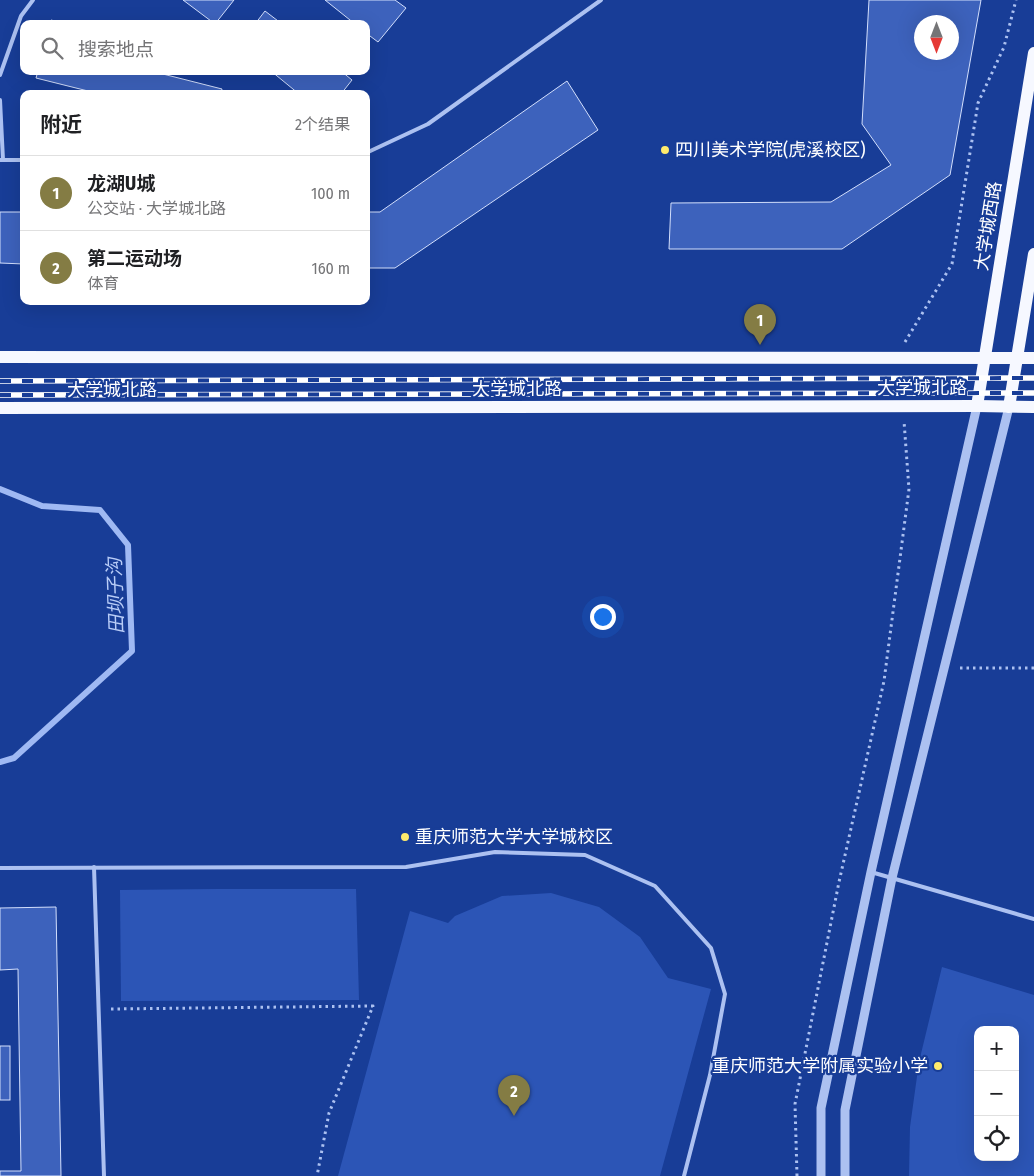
<!DOCTYPE html>
<html lang="zh">
<meta charset="utf-8">
<style>
:root{--surface:#fff;--page:#f6f6f6;--text:#202124;--muted:#757577;--line:#e0e0e0;--accent:#847c44}
body{margin:0;font-family:"Fira Sans Condensed","Noto Sans SC",sans-serif;background:var(--page);color:var(--text)}
.controls{position:absolute;right:15px;bottom:15px;display:grid;overflow:hidden;border-radius:10px;box-shadow:0 5px 20px #0002}
.controls button{width:45px;height:45px;display:grid;place-items:center;padding:0;border:0;border-bottom:1px solid var(--line);background:var(--surface);color:var(--text);font:25px sans-serif}
.compass{position:absolute;left:914px;top:15px;width:45px;height:45px;border-radius:50%;background:var(--surface);box-shadow:0 5px 20px #0002;rotate:180deg}
.you{position:absolute;left:602px;top:616px;width:18px;height:18px;margin:-12px;border:4px solid #fff;border-radius:50%;background:#1a73e8;box-shadow:0 0 0 8px #1a73e833}
.badge{display:grid;place-items:center;width:32px;height:32px;border-radius:50%;background:var(--accent);color:#fff;font-size:16px;font-weight:700}
.pin{position:absolute;translate:-50% -41px;filter:drop-shadow(0 1px 2px #0008)}
.pin::after{content:'';position:absolute;top:26px;width:18px;height:15px;background:inherit;clip-path:polygon(0 0,100% 0,50% 100%)}
.list{margin:0;padding:0;list-style:none}
h2{display:flex;justify-content:space-between;align-items:center;height:65px;margin:0;padding:0 20px;font-size:21px}
h2 small{font-size:16px;font-weight:400;color:var(--muted)}
.list li{display:grid;grid-template-columns:32px 1fr auto;gap:15px;align-items:center;box-sizing:border-box;height:75px;padding:0 20px;border-top:1px solid var(--line)}
.list b{display:block;font-size:19px;white-space:nowrap}
.list p{margin:0;font-size:16px;white-space:nowrap;color:var(--muted)}
.list em{font-size:16px;font-style:normal;color:var(--muted)}
.icon{flex:none;width:28px;height:28px;fill:none;stroke:currentColor;stroke-width:2;stroke-linecap:round;stroke-linejoin:round}
.map{position:relative;flex:none;width:1034px;height:1176px;overflow:hidden}
.search{position:absolute;background:var(--surface);box-shadow:0 5px 20px #0002;left:20px;top:20px;width:350px;height:55px;display:flex;align-items:center;gap:12px;box-sizing:border-box;padding:0 18px;border-radius:10px;color:var(--muted);font-size:19px}
.panel{position:absolute;background:var(--surface);box-shadow:0 5px 20px #0002;left:20px;top:90px;width:350px;height:215px;border-radius:10px}
.map>svg:first-child{display:block}
.green{fill:#2c55b6;fill-rule:evenodd}
.lines{fill:none;stroke-linecap:round;stroke-linejoin:round}
.stream{stroke:#9fb9f3;stroke-width:6}
.building{fill:#3d62bc;stroke:#d3dffc;fill-rule:evenodd}
.path{stroke:#acc1f1;stroke-width:3;stroke-dasharray:2.5 4;stroke-linecap:butt}
.service{stroke:#acc1f1;stroke-width:4}
.tertiary{stroke:#acc1f1;stroke-width:9}
.primary{stroke:#f6f8ff;stroke-width:12}
.rail-casing{stroke:#fff;stroke-width:5.5}
.rail{stroke:#183d97;stroke-width:4;stroke-dasharray:11;stroke-linecap:butt}
.poi-dot{fill:#ffeb6c;stroke:#183d97;stroke-width:2}
.labels{text-anchor:middle;stroke-width:4.5;stroke-linejoin:round;paint-order:stroke}
.poi-label{font-size:18px;fill:#fff;stroke:#183d97;text-anchor:start}
.street-label{font-size:18px;fill:#fff;stroke:#183d97}
.water-label{font-size:19px;font-style:italic;fill:#b8ccf7;stroke:#183d97}
</style>
<div class="map">
<svg width="1034" height="1176" viewBox="0 0 1034 1176">
<rect width="100%" height="100%" fill="#183d97"/>
<!-- green -->
<g class="green">
<polygon points="216,889 356,889 359,1000 121,1001 120,890"/>
<polygon points="551,893 599,907 640,937 668,978 711,989 660,1176 338,1176 410,911 448,923 455,916 502,896"/>
<path d="M942,967L1034,995V1176H909L910,1127L919,1062ZM978,1030H1015V1157H978Z"/>
</g>
<g class="lines">
<!-- stream -->
<polyline class="stream" points="0,489 42,506 100,510 128,545 132,651 14,758 0,762"/>
</g>
<!-- building -->
<g class="building">
<polygon points="183,0 234,0 215,24"/>
<polygon points="325,0 395,0 406,8 378,42 366,33 366,24 355,24"/>
<path d="M869,0H981L950,175L842,249H669L671,203L831,202L891,165L862,124ZM922,22H952V52H922Z"/>
<polygon points="265,11 282,24 255,24"/>
<polygon points="51,20 66,24 50,24"/>
<polygon points="38,71 151,71 222,89 221,94 100,94 36,78"/>
<polygon points="271,71 341,71 352,80 341,94 299,94"/>
<polygon points="567,81 598,130 395,268 366,268 366,212 380,212"/>
<polygon points="0,212 24,212 24,264 0,263"/>
<polygon points="56,907 61,1176 0,1176 0,1171 21,1171 18,969 0,970 0,908"/>
<rect x="0" y="1046" width="10" height="54"/>
</g>
<g class="lines">
<!-- path -->
<g class="path">
<polyline points="905,342 952,264 978,103 1004,47 1016,0"/>
<polyline points="960,668 1034,668"/>
<polyline points="111,1009 373,1006 329,1113 317,1176"/>
<polyline points="797,1176 795,1104 839,882 884,681 909,489 904,421"/>
</g>
<!-- service -->
<g class="service">
<polyline points="0,75 21,16 33,0"/>
<polyline points="0,100 3,160"/>
<polyline points="366,153 428,124 601,0"/>
<polyline points="0,160 24,160"/>
<polyline points="94,867 104,1176"/>
<polyline points="0,868 406,867 495,852 585,855 655,886 711,948 725,994 710,1075 684,1176"/>
<polyline points="871,872 1034,919"/>
</g>
<!-- tertiary -->
<g class="tertiary">
<polyline points="821,1176 821,1108 871,872 977,406"/>
<polyline points="845,1176 845,1110 892,878 1009,407"/>
</g>
<!-- primary -->
<g class="primary">
<polyline points="0,357 1034,358"/>
<polyline points="977,406 1034,53"/>
<polyline points="1009,407 1034,254"/>
<polyline points="0,408 977,406 1034,407"/>
</g>
<!-- rail casing -->
<g class="rail-casing">
<g id="rail">
<polyline points="0,381 1034,378"/>
<polyline points="0,395 1034,393"/>
</g>
</g>
<!-- rail -->
<use href="#rail" class="rail"/>
</g>
<!-- markers -->
<g class="poi-dot">
<circle cx="665" cy="150" r="5"/>
<circle cx="405" cy="837" r="5"/>
<circle cx="938" cy="1066" r="5"/>
</g>
<g class="labels">
<!-- poi labels -->
<g class="poi-label">
<text x="675" y="156">四川美术学院(虎溪校区)</text>
<text x="415" y="843">重庆师范大学大学城校区</text>
<text x="928" y="1072" text-anchor="end">重庆师范大学附属实验小学</text>
</g>
<!-- street labels -->
<g class="street-label">
<text transform="translate(988 226) rotate(-81)" y="6">大学城西路</text>
<text x="922" y="394">大学城北路</text>
<text x="517" y="395">大学城北路</text>
<text x="112" y="396">大学城北路</text>
</g>
<!-- water labels -->
<g class="water-label">
<text transform="translate(115 596) rotate(-92)" y="7">田坝子沟</text>
</g>
</g>
</svg>
<div class="controls">
<button>+</button>
<button>−</button>
<button><svg class="icon" aria-label="locate" viewBox="0 0 24 24"><circle cx="12" cy="12" r="6"/><path d="M12 2v4M12 18v4M2 12h4M18 12h4"/></svg></button>
</div>
<svg class="compass" viewBox="-18 -18 36 36"><path d="M0-13l5 13h-10z" fill="#e53935"/><path d="M0 13l5-13h-10z" fill="#757577"/></svg>
<div class="you"></div>
<div class="pin badge" style="left:760px;top:345px">1</div>
<div class="pin badge" style="left:514px;top:1116px">2</div>
<div class="search"><svg class="icon" aria-label="search" viewBox="0 0 24 24"><circle cx="10" cy="10" r="6"/><path d="M15 15l6 6"/></svg>搜索地点</div>
<section class="panel">
<h2>附近<small>2个结果</small></h2>
<ul class="list">
<li><span class="badge">1</span><div><b>龙湖U城</b><p>公交站 · 大学城北路</p></div><em>100 m</em></li>
<li><span class="badge">2</span><div><b>第二运动场</b><p>体育</p></div><em>160 m</em></li>
</ul>
</section>
</div>
